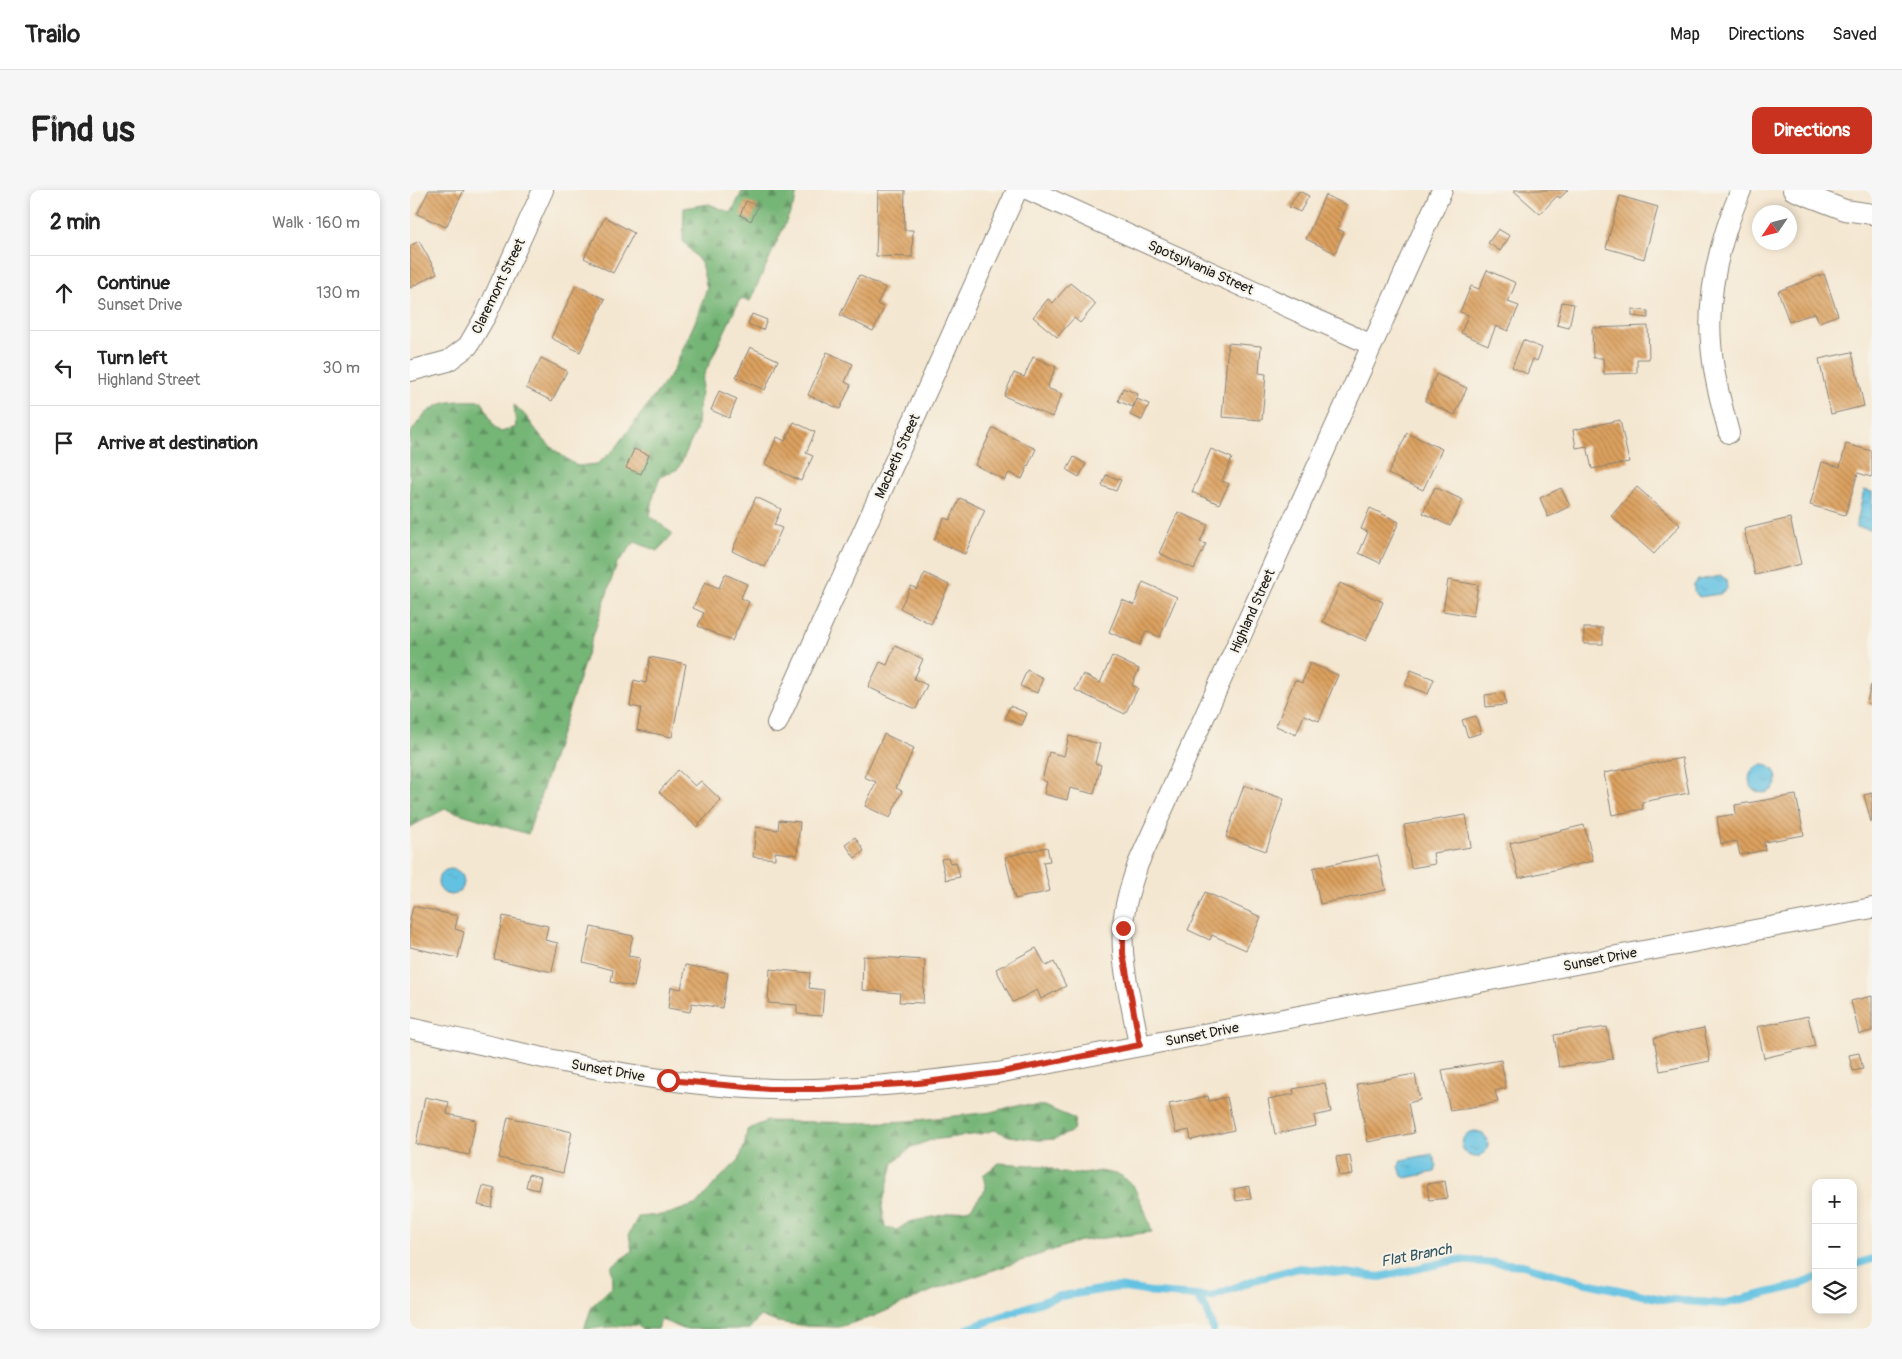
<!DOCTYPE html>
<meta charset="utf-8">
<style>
:root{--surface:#fff;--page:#f6f6f6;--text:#222;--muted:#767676;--line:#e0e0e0;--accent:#c8321e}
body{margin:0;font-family:Pangolin,sans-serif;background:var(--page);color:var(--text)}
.controls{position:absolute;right:15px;bottom:15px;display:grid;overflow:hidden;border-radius:10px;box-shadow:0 2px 8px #0003}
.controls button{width:45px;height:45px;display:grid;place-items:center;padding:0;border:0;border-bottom:1px solid var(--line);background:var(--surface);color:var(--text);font:25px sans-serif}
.compass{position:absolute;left:1342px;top:15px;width:45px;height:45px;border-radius:50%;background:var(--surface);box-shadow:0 2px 8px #0003;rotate:235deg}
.stop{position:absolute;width:15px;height:15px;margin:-11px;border:4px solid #c8321e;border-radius:50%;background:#fff}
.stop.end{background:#c8321e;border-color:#fff;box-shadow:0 1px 5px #0008}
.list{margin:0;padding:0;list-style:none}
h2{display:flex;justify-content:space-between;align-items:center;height:65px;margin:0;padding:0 20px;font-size:21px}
h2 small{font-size:16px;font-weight:400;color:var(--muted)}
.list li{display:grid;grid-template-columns:32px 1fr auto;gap:15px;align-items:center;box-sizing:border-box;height:75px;padding:0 20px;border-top:1px solid var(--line)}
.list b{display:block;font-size:19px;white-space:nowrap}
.list p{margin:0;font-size:16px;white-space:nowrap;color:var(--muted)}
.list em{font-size:16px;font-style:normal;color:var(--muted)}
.icon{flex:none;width:28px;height:28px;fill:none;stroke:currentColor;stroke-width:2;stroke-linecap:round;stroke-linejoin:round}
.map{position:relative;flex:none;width:1462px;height:1139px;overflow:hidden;border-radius:10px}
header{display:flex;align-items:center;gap:30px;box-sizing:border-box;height:70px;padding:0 25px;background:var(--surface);border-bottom:1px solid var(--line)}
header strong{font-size:24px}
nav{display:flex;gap:28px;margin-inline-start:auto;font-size:18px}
.intro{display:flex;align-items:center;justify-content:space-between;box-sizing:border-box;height:120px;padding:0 30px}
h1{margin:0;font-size:35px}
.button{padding:12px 22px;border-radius:10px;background:var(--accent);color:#fff;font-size:18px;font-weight:700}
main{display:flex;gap:30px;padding:0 30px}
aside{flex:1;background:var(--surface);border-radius:10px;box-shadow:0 2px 8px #0003}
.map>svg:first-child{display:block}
.forest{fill:url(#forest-firs);stroke:#486849}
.water{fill:url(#water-ripples);stroke:#406f7f}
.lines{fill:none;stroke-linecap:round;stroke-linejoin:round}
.stream{stroke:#64c2e2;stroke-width:8}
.building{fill:url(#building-back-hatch)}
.street-casing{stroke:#888276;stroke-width:22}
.street{stroke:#fff;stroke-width:20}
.route{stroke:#c8321e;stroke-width:6}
.labels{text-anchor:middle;stroke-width:4;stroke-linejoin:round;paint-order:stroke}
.street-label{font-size:14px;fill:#1c1c1c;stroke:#f7f3e8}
.water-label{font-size:15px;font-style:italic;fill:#355661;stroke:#f7f3e8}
</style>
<header>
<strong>Trailo</strong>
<nav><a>Map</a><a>Directions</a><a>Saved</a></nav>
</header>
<div class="intro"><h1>Find us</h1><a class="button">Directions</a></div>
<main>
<aside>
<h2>2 min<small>Walk · 160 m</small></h2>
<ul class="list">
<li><svg class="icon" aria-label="ahead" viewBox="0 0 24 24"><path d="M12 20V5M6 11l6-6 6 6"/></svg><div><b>Continue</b><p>Sunset Drive</p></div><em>130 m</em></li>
<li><svg class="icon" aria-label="left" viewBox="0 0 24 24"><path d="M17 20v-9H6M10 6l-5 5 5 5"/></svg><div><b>Turn left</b><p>Highland Street</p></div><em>30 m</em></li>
<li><svg class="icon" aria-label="arrive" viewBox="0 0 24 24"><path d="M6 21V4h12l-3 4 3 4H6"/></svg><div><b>Arrive at destination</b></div></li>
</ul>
</aside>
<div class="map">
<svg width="1462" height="1139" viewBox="0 0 1462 1139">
<defs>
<pattern id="forest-firs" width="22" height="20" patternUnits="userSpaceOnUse" patternTransform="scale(1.25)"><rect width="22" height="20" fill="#75b576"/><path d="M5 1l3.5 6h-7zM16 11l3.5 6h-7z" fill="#5f9260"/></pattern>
<pattern id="water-ripples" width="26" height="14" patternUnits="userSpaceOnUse" patternTransform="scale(1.25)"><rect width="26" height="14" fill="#64c2e2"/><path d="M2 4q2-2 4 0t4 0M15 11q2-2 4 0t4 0" fill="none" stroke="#56a6c1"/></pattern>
<pattern id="building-back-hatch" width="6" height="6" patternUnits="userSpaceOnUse" patternTransform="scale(1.25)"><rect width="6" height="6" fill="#dca15f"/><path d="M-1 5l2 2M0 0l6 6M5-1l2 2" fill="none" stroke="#b2824e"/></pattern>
</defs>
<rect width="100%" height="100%" fill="#f7f3e8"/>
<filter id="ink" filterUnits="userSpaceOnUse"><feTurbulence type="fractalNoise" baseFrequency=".02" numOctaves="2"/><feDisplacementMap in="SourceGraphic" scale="10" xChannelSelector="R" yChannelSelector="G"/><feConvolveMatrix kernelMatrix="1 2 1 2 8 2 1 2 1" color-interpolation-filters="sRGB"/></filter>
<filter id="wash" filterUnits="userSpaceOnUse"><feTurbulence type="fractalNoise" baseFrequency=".0096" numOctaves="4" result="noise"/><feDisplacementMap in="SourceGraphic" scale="20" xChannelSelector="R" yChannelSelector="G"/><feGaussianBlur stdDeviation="1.12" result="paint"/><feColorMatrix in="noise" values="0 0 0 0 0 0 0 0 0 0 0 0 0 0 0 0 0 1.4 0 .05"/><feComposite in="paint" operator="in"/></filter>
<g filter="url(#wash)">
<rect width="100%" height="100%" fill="#f4e7d1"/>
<!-- forest -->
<g class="forest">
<path d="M333,0H387L385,12L340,111L330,109L293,187L286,241L268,279L250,287L244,304L240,326L263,344L247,361L225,352L207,373L118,644L35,619L0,637V244C21,211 34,210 72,211L84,237L91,242L106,237L104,215C117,225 120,233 130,245C140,258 154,267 167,276L187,274L205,259L263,181L285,132L297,98L291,73L273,51L274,18L299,14L321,23Z"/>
<polygon points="607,915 634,916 665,929 663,941 645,949 629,950 599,946 585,940 570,944 521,950 502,957 483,973 472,1016 475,1037 487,1040 499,1032 560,1019 576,999 573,985 589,973 635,976 651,983 673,984 690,981 710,985 723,995 735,1021 742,1042 670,1051 524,1100 462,1127 429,1137 396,1136 367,1132 350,1126 339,1139 274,1139 251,1130 248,1139 231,1139 227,1135 174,1139 182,1116 203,1096 202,1077 222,1061 219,1044 228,1027 258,1024 287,1014 307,991 329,970 335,954 337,940 357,931 453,933 499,931 582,922"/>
</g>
<!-- water -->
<g class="water">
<polygon points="1454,300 1462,302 1462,340 1446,337"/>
<polygon points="1311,386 1316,389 1317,399 1310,404 1289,407 1284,401 1284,395 1288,390"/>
<circle cx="1353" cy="589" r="14"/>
<circle cx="41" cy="692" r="13"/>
<circle cx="1065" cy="954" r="13"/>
<polygon points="1022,964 1027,976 1025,982 996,988 992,986 989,976 991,970"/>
</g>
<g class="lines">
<!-- stream -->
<g class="stream">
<polyline points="1443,1075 1462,1069"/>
<polyline points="787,1106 796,1119 803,1139"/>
<polyline points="557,1139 645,1107 709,1097 747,1103 801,1107 844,1090 889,1078 970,1087 1046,1070 1113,1075 1172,1092 1251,1109 1313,1114 1386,1096 1406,1088"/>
</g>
</g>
<g id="blocks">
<!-- building -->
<g class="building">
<polygon points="19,0 54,0 36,37 7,24"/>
<polygon points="468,0 495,0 494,40 503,40 502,67 466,66"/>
<polygon points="1103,0 1158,0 1150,8 1147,6 1130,24"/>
<polygon points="889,1 899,6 890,22 879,17"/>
<polygon points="915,5 937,15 927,39 934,42 925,63 896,49"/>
<polygon points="1210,6 1248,17 1234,69 1196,58"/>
<polygon points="336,11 348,16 341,31 330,25"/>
<polygon points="195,27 224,43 203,83 174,68"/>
<polygon points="1088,39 1100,46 1090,61 1078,53"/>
<polygon points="9,51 27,83 0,98 0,56"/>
<polygon points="1077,80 1106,93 1098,112 1109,116 1098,141 1086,136 1078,155 1051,143 1058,125 1050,122 1061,96 1069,99"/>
<polygon points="1414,84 1428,125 1409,132 1405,123 1379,132 1368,101"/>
<polygon points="449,85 475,98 467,114 474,118 463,141 430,125"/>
<polygon points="660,93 686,114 670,133 664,128 647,147 623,127 638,109 643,113"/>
<polygon points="166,95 195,109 170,162 141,148"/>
<polygon points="1152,112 1164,114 1159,138 1147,135"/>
<polygon points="1222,119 1238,121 1238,128 1222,126"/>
<polygon points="342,124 357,130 353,140 338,134"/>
<polygon points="1238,136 1239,169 1227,169 1227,183 1194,184 1193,168 1183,168 1182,138"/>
<polygon points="1113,150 1132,158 1127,171 1123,169 1117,184 1102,177"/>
<polygon points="818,153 851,156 849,183 856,184 852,230 812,227"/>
<polygon points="340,157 368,170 355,200 326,187"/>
<polygon points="417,162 443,174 435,192 441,195 430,219 398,205"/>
<polygon points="1442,162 1454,216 1421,224 1409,169"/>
<polygon points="623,167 646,177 637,198 652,204 642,227 594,206 604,183 614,187"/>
<polygon points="131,168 157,181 142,211 116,198"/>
<polygon points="1026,184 1057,198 1045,225 1015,211"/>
<polygon points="713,198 728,204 723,217 708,211"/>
<polygon points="309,201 327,209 319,228 301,220"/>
<polygon points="727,209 739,214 732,230 720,225"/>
<polygon points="1210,230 1219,272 1182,279 1177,256 1166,258 1163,240"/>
<polygon points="384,232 405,242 396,263 403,266 391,291 355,274 367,247 375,251"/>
<polygon points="583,238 626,259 612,289 599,283 595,290 565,275"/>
<polygon points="997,243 1032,259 1013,300 978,284"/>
<polygon points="1436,254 1462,261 1462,285 1461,287 1448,283 1435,325 1400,315 1412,272 1430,277"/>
<polygon points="224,259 239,265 231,284 216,278"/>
<polygon points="801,259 822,268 812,291 819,294 809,314 782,302"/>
<polygon points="664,267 676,274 669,287 657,280"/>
<polygon points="696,285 711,290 706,301 692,296"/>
<polygon points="1025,297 1053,310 1040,336 1013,323"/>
<polygon points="1227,297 1270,335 1244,364 1201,326"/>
<polygon points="1151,298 1160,316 1138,327 1130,308"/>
<polygon points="346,307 371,319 364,335 372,338 355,377 322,361"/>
<polygon points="550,308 575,320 555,364 524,350 534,328 540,330"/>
<polygon points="960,318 989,332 970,373 949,363 958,342 951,339"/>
<polygon points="768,322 798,335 790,352 796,354 784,379 749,363"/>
<polygon points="1380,328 1391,374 1345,385 1334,339"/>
<polygon points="515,383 539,395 521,434 490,418 501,396 507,399"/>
<polygon points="315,384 337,394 331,408 339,412 322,451 288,436 294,423 283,418 295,392 309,398"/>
<polygon points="1038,390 1068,395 1063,426 1033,421"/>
<polygon points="733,392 767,407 750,447 736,441 730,455 699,442 712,410 724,415"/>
<polygon points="930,393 973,412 956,451 913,432"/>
<rect x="1174" y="438" width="19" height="16"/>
<polygon points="485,456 513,469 504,489 517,495 506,519 458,497 470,472 477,475"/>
<polygon points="702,466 729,479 722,495 728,498 715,524 665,500 673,484 690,493"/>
<polygon points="240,467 276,474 262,547 227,540 231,518 220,516 224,490 236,493"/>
<polygon points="900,473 928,485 909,531 894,525 886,545 866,536 885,490 892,493"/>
<polygon points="617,480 633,488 627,503 610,496"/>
<polygon points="1001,480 1024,489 1018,504 995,495"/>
<polygon points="1461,495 1462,495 1462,515 1457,513"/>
<polygon points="1094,503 1096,515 1076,517 1075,505"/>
<polygon points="600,516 617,523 612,535 595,528"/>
<polygon points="1066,526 1071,543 1058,547 1052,530"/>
<polygon points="474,544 504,558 486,598 492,601 480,628 455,616 466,592 454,587"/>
<polygon points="659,546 690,554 685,573 691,575 684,604 660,598 657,610 634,604 637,592 632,590 639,562 654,566"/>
<polygon points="1272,568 1279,603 1232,612 1233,619 1202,625 1194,583"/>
<polygon points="268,580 285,596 291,591 311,610 287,637 249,602"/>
<polygon points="834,595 874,609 856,661 816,647"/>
<polygon points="1462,603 1462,632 1461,632 1454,605"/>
<polygon points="1386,605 1394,645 1354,652 1355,660 1330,665 1327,651 1311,654 1307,627 1326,624 1325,615"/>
<polygon points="1056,625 1061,657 1023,663 1025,674 1001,678 994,635"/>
<polygon points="369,630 390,632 387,665 365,662 365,669 343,667 346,637 368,640"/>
<polygon points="1174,635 1183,671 1109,688 1100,653"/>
<polygon points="445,647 454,661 445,668 435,654"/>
<polygon points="637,657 640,671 633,672 640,701 605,709 595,667"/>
<polygon points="968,665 976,700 910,714 903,678"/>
<polygon points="538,668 540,673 546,672 550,687 536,690 531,669"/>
<polygon points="795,702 851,727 836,760 802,745 800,750 778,740"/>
<polygon points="3,716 48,726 45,739 54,742 48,768 0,757 0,729"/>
<polygon points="93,726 138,736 135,750 148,753 142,782 84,769"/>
<polygon points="181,737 223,746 218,766 230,768 224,797 201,792 203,780 173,772"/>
<polygon points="626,758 636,776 644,772 656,796 631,809 627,800 603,812 586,779"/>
<polygon points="453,766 515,770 513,813 489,812 490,803 452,800"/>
<polygon points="276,775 318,783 312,818 282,813 280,822 258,818 261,797 271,799"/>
<polygon points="360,779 400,783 399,798 414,800 412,826 387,824 387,815 358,813"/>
<polygon points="1462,806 1462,841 1449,844 1441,811"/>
<polygon points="1398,826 1405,856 1354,868 1347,837"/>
<polygon points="1197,837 1203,869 1149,877 1144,845"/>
<polygon points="1294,838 1300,871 1250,881 1244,848"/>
<polygon points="1449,863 1453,879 1443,881 1439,865"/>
<polygon points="1091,870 1096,898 1085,901 1088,912 1040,921 1032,880"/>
<polygon points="1005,884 1010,910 998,913 1004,943 958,952 947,894"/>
<polygon points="915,893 921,922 904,926 906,936 865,944 858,909 884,904 883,899"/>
<polygon points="798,906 799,911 817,907 824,940 781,950 779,940 766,943 759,914"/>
<polygon points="15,907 39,912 37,924 66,930 59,965 6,954"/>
<polygon points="98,927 162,942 153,983 89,968"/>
<polygon points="940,965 943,984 929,986 926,967"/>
<polygon points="119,984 131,987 128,1000 116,997"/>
<polygon points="1035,991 1038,1008 1019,1010 1017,994"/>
<polygon points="73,996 85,999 82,1018 68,1015"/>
<polygon points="839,996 841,1009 826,1011 824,999"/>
</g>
</g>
</g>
<g filter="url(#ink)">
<use href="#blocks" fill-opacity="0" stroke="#888276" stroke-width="1"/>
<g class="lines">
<!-- street casing -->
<g class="street-casing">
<g id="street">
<polyline points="619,0 962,155"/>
<polyline points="1383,0 1435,20 1462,24"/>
<polyline points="0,181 38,171 58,156 76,125 133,0"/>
<path d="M1319,243C1311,213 1303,184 1301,153C1297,101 1311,47 1331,0"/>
<polyline points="367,533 607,0"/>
<path d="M0,838C118,865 239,895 361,899C436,901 512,892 587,883L1462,718"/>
<path d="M729,855C723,819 710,774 713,737C714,715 721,695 728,674L1032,0"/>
</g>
</g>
<!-- street -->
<use href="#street" class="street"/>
</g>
</g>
<g class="lines" filter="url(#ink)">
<!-- route -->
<polyline class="route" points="258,890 359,899 409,899 508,893 587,883 730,855 713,764 713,738"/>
</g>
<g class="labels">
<!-- street labels -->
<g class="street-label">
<text transform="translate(791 77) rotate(24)" y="5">Spotsylvania Street</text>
<text transform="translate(88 96) rotate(-64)" y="5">Claremont Street</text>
<text transform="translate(487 266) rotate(-66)" y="5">Macbeth Street</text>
<text transform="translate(842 421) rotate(-66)" y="5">Highland Street</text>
<text transform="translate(1190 769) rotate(-11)" y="5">Sunset Drive</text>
<text transform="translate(792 844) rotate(-11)" y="5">Sunset Drive</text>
<text transform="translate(198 880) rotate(10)" y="5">Sunset Drive</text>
</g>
<!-- water labels -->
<g class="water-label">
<text transform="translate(1006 1065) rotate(-11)" y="5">Flat Branch</text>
</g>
</g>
</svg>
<div class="controls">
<button>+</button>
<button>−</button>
<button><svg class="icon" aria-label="layers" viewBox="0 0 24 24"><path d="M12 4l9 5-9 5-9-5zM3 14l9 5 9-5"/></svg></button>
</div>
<svg class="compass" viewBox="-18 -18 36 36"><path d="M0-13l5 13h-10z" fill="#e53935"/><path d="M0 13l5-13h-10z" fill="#767676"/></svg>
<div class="stop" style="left:258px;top:890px"></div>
<div class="stop end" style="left:713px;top:738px"></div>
</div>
</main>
